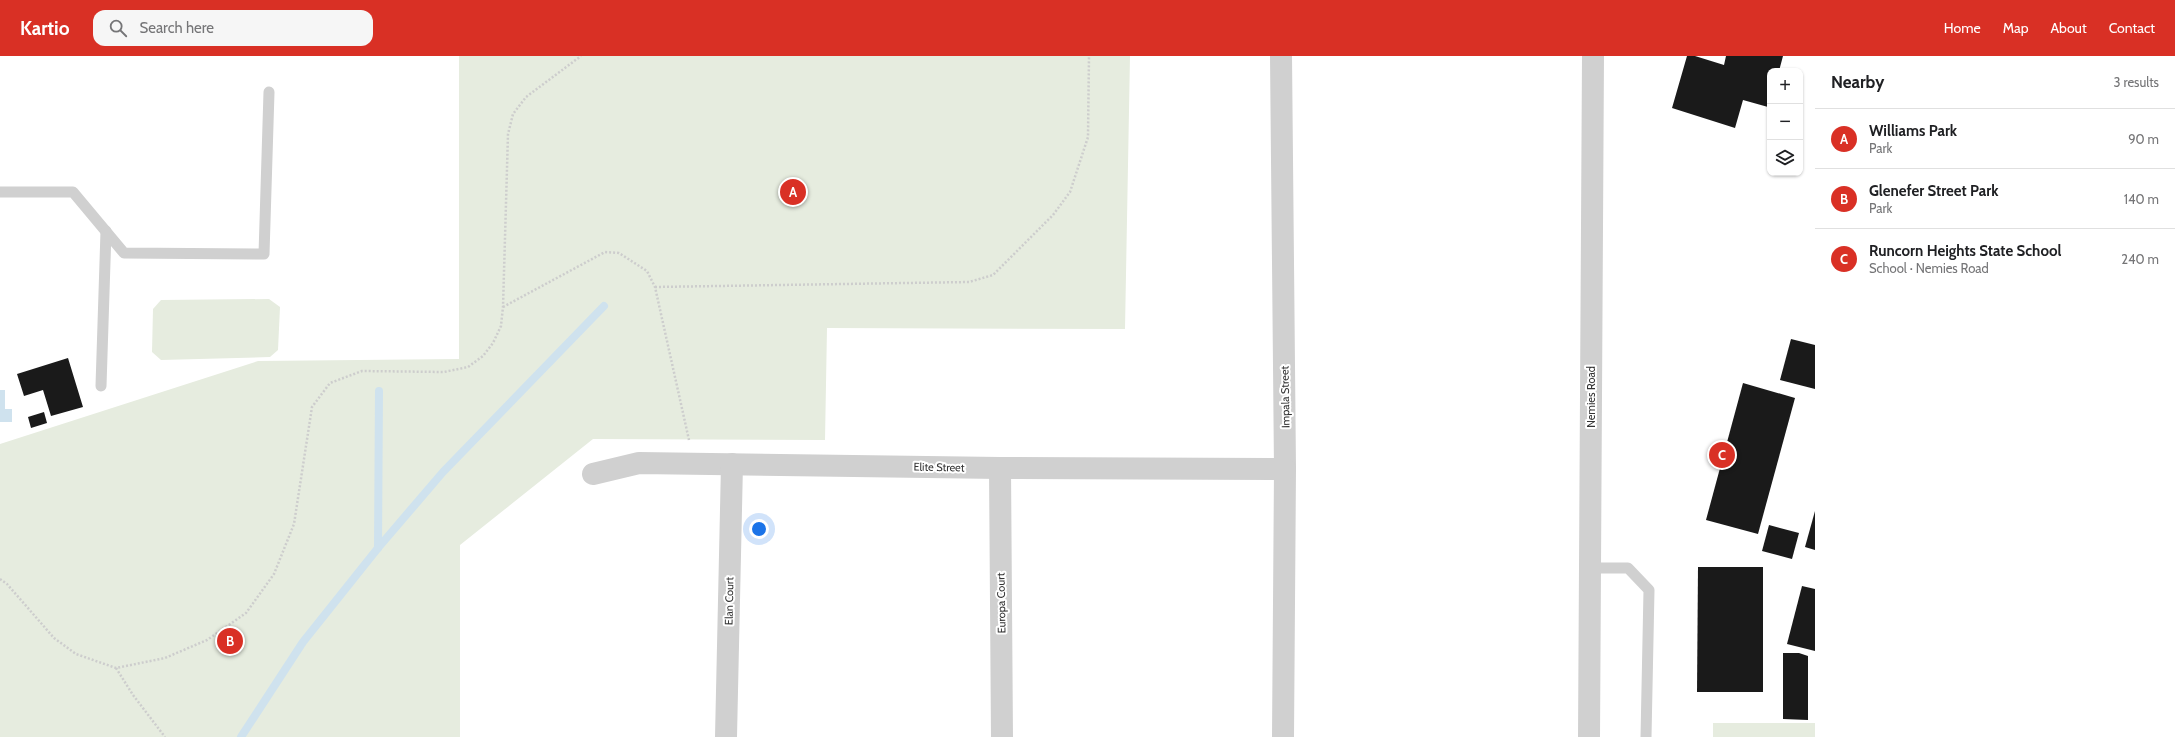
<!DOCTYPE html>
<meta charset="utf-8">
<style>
:root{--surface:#fff;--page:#f6f6f6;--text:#202124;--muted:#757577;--line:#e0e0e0;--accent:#d93025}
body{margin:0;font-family:Cabin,sans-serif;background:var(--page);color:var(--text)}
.controls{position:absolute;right:12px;top:12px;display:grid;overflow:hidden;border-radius:8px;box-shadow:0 1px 3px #0004}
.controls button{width:36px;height:36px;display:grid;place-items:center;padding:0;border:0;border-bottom:1px solid var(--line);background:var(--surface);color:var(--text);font:20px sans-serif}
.you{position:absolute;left:759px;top:473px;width:14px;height:14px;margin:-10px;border:3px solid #fff;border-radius:50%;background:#1a73e8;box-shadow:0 0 0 6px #1a73e833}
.badge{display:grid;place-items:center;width:26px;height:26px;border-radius:50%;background:var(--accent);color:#fff;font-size:13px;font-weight:700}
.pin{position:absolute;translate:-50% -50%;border:2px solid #fff;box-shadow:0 1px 4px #0006}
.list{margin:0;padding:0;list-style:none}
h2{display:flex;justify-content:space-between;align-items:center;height:52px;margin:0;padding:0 16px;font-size:17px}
h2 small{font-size:13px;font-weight:400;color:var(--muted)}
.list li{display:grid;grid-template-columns:26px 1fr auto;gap:12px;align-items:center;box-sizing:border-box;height:60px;padding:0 16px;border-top:1px solid var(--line)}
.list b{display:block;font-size:15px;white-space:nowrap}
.list p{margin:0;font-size:13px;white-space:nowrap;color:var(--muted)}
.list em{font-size:13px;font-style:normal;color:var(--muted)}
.icon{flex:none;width:22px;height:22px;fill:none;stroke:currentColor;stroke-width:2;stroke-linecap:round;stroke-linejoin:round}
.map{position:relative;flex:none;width:1815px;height:681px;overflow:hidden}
header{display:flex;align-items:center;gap:24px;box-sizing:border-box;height:56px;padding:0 20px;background:var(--accent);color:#fff}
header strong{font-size:19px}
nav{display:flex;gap:22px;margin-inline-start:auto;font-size:14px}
.search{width:280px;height:36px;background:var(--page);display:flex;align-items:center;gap:10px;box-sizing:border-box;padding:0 14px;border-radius:12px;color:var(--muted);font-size:15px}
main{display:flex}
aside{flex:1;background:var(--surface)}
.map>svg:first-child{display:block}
.green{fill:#e6ecdf}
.water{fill:#cfe2ee}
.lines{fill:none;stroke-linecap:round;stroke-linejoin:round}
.stream{stroke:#cfe2ee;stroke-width:8}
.building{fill:#1a1a1a}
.path{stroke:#cdcdcd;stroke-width:2.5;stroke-dasharray:2 2;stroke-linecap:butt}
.service{stroke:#d0d0d0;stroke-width:11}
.minor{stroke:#d0d0d0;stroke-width:22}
.tertiary{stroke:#d0d0d0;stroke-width:22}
.labels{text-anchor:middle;stroke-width:4;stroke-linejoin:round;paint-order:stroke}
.street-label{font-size:11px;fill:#333;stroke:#fff}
</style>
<header>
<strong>Kartio</strong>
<div class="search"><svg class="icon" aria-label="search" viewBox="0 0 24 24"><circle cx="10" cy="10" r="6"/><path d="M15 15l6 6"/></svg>Search here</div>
<nav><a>Home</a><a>Map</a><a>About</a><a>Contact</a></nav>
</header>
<main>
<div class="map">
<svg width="1815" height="681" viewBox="0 0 1815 681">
<rect width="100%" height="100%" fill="#fff"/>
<!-- green -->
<g class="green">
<polygon points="459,0 1130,0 1125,273 827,272 825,384 593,383 460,489 460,681 0,681 0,388 258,305 459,303"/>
<polygon points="269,243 280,251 278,294 270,301 161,304 152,296 153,253 161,244"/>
<rect x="1713" y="667" width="102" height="14"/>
</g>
<!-- water -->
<polygon class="water" points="0,334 5,334 5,353 12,353 12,366 0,366"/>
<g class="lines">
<!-- stream -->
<g class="stream">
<polyline points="378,492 379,335"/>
<polyline points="241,681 303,586 378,492 443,416 604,250"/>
</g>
</g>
<!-- building -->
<g class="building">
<polygon points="1687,0 1695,0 1724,9 1726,0 1783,0 1779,15 1770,15 1770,44 1768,51 1743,44 1735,72 1672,52"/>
<polygon points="1791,283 1815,289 1815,333 1780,324"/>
<polygon points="68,302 83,351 51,360 43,334 24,340 17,318"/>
<polygon points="1743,327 1795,342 1758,478 1706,464"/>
<polygon points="44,356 47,367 31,372 28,361"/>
<polygon points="1815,455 1815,494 1805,491"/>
<polygon points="1769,469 1799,477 1792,503 1762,495"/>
<polygon points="1698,511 1763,511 1763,636 1697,636"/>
<polygon points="1802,530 1815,533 1815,595 1787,588"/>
<polygon points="1783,597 1799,597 1808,600 1808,664 1783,663"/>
</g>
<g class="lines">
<!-- path -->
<g class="path">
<polyline points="655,231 969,226 993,219 1053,159 1070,136 1088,81 1089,0"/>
<polyline points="503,251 605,196 619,197 647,215 655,231 689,384"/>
<polyline points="0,523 7,528 54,582 76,598 116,612 165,602 207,584 246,557 274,518 294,468 312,351 330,327 362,315 444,316 468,311 483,300 493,287 501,270 503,251 508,78 513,58 526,41 581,0"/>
<polyline points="116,612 133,639 165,681"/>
</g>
<!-- service -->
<g class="service">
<polyline points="0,136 73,136 124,197 264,198 269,36"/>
<polyline points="101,330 106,175"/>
<polyline points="1590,512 1628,512 1649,534 1646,681"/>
</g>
<!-- minor -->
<g class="minor">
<polyline points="1281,0 1285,413 1283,681"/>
<polyline points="1000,412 1002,681"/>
<polyline points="593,418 639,407 1000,412 1285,413"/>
<polyline points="726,681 732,408"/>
</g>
<!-- tertiary -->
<polyline class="tertiary" points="1589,681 1593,0"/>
</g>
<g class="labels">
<!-- street labels -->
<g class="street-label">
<text transform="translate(1285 341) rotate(-91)" y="4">Impala Street</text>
<text transform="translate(1591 341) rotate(-90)" y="4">Nemies Road</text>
<text transform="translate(939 411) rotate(1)" y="4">Elite Street</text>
<text transform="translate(729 545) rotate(-89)" y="4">Elan Court</text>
<text transform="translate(1001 547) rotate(-91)" y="4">Europa Court</text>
</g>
</g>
</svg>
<div class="controls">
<button>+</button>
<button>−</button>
<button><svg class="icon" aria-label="layers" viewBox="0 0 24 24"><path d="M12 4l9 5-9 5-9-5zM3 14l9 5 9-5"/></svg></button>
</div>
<div class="you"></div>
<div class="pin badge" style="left:793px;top:136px">A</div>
<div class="pin badge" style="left:230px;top:585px">B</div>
<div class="pin badge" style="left:1722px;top:399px">C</div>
</div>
<aside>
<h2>Nearby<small>3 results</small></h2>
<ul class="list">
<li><span class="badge">A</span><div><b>Williams Park</b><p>Park</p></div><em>90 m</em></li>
<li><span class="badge">B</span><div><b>Glenefer Street Park</b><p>Park</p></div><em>140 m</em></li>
<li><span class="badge">C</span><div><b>Runcorn Heights State School</b><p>School · Nemies Road</p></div><em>240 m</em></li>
</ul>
</aside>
</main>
